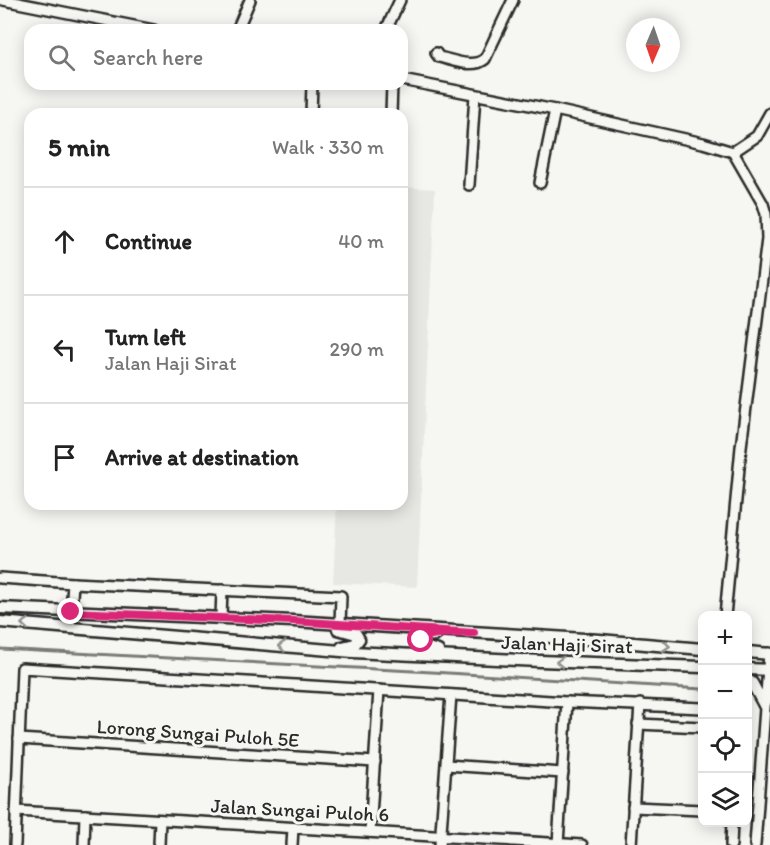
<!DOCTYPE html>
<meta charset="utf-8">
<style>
:root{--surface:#fff;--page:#f2f2f2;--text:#222;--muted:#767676;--line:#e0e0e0}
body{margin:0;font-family:Itim,sans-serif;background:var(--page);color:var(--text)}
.controls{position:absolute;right:18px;bottom:18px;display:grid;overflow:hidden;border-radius:12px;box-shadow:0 3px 15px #0003}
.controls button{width:54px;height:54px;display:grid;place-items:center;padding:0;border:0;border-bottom:2px solid var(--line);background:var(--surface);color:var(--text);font:30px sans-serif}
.compass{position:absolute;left:626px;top:18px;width:54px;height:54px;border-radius:50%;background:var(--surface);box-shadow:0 3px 15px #0003;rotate:182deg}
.stop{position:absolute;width:18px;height:18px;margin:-14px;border:4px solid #db2777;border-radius:50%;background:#fff}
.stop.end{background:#db2777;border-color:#fff;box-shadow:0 2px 6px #0008}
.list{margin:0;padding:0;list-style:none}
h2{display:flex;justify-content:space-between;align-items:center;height:78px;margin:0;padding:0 24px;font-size:26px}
h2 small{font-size:20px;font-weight:400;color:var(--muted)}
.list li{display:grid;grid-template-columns:39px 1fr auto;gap:18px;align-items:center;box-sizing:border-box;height:108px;padding:0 24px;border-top:2px solid var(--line)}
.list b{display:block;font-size:22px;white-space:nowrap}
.list p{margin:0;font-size:20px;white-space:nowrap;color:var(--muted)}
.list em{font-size:20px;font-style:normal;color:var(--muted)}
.icon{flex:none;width:33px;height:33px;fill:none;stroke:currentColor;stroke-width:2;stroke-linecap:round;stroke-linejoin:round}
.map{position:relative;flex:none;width:770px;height:845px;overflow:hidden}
.search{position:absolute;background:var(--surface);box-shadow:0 3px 15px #0003;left:24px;top:24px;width:384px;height:66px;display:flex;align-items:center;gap:15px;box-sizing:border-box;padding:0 21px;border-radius:18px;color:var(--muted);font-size:22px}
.panel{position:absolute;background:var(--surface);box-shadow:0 3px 15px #0003;left:24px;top:108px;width:384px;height:402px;border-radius:18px}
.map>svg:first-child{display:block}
.built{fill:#e7e7e3}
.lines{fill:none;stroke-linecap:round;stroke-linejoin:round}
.stream{stroke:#7a7a78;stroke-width:3}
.minor-casing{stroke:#2b2b2b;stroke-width:14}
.major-casing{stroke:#2b2b2b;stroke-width:15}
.minor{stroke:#f6f6f2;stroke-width:9}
.major{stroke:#f6f6f2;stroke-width:10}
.oneway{stroke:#90908e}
.route{stroke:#db2777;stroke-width:8}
.labels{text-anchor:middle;stroke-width:6;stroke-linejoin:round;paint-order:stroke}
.street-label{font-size:20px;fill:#2b2b2b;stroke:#f6f6f2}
</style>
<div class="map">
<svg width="770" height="845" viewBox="0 0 770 845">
<rect width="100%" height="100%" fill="#f6f6f2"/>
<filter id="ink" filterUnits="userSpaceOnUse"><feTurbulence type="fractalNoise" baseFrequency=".0167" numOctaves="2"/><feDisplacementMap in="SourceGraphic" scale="12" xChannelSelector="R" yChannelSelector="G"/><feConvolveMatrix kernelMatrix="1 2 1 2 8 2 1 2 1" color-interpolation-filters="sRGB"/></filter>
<g filter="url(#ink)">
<!-- built -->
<polygon class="built" points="402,187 435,189 417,587 333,583 337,504 402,504"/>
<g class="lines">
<!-- stream -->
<polyline class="stream" points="0,649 432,672 702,689"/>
<!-- minor casing -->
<g class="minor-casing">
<g id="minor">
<polyline points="3,0 154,30"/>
<polyline points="237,30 250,0"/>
<polyline points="386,30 400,0"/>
<path d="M436,53L439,57C453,60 473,69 485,59L513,0"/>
<polyline points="402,80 555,110 703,143 733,152 763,204 766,214 767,239 741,447 725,616"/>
<polyline points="311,114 312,84"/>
<polyline points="391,114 392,84"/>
<polyline points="733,152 757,136 770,113"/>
<polyline points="540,183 555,110"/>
<polyline points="469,185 475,95"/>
<polyline points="0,578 73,583 71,612"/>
<polyline points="73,583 341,596 340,624"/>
<polyline points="221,617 222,590"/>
<polyline points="638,724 702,727"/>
<polyline points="19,739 375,762"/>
<polyline points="446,765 563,773"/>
<polyline points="633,807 702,810"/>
<polyline points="16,811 582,845"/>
<polyline points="370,832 379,690"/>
<polyline points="558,844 567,702"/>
<polyline points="15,845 22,668 567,702 702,708"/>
<polyline points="84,845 85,815"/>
<polyline points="159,845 160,820"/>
<polyline points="292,845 293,828"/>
<polyline points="440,845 451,695"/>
<polyline points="631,845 640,704"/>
<polyline points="731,845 732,822"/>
<polyline points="755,845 769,653"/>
</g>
</g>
<!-- major casing -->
<g class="major-casing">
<g id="major">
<polyline points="0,608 293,621 600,640 702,649"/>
<polyline points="0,622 353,652 540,661 702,667"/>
<polyline points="338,629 356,634 359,639 355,644 342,647"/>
<polyline points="436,635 424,636 421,640 421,646 438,651"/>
<polyline points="748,652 770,654"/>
<polyline points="748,669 770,670"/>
<polyline points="748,680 752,683 764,705"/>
<polyline points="764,705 770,693"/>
</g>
</g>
<!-- minor -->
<use href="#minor" class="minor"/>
<!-- major -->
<use href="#major" class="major"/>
</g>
<!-- one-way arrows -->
<defs><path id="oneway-chevron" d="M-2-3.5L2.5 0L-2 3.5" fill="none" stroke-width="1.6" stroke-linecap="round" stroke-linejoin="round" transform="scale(1.5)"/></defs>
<g class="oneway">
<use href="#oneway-chevron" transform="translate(25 624) rotate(-176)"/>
<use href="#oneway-chevron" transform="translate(282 646) rotate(-174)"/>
<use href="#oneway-chevron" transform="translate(666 646) rotate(5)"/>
<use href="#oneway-chevron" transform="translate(560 662) rotate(-178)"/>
</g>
</g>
<g class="lines" filter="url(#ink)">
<!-- route -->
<path class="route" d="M71,612L293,621L474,633C461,634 430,631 421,640"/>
</g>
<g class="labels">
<!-- street labels -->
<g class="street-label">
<text transform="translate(567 644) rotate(2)" y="7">Jalan Haji Sirat</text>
<text transform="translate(198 733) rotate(4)" y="7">Lorong Sungai Puloh 5E</text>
<text transform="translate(300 810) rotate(3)" y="7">Jalan Sungai Puloh 6</text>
</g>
</g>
</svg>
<div class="controls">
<button>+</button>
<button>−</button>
<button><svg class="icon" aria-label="locate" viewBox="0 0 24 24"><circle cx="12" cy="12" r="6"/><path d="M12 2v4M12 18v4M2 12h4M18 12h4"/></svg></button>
<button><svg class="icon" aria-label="layers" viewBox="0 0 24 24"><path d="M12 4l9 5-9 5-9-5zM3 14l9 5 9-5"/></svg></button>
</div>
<svg class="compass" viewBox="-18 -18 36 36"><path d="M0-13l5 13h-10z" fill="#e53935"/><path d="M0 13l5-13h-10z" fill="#767676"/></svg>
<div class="stop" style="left:421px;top:640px"></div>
<div class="stop end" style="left:71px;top:612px"></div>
<div class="search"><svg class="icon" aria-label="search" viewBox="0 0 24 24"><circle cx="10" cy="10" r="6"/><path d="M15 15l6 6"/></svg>Search here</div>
<section class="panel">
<h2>5 min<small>Walk · 330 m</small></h2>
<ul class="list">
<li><svg class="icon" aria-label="ahead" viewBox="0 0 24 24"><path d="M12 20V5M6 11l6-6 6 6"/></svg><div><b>Continue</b></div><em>40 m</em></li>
<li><svg class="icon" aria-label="left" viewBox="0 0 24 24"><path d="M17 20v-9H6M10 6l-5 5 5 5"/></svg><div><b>Turn left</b><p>Jalan Haji Sirat</p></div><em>290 m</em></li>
<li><svg class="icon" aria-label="arrive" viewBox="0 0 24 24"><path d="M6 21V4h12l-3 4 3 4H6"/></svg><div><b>Arrive at destination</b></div></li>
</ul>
</section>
</div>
